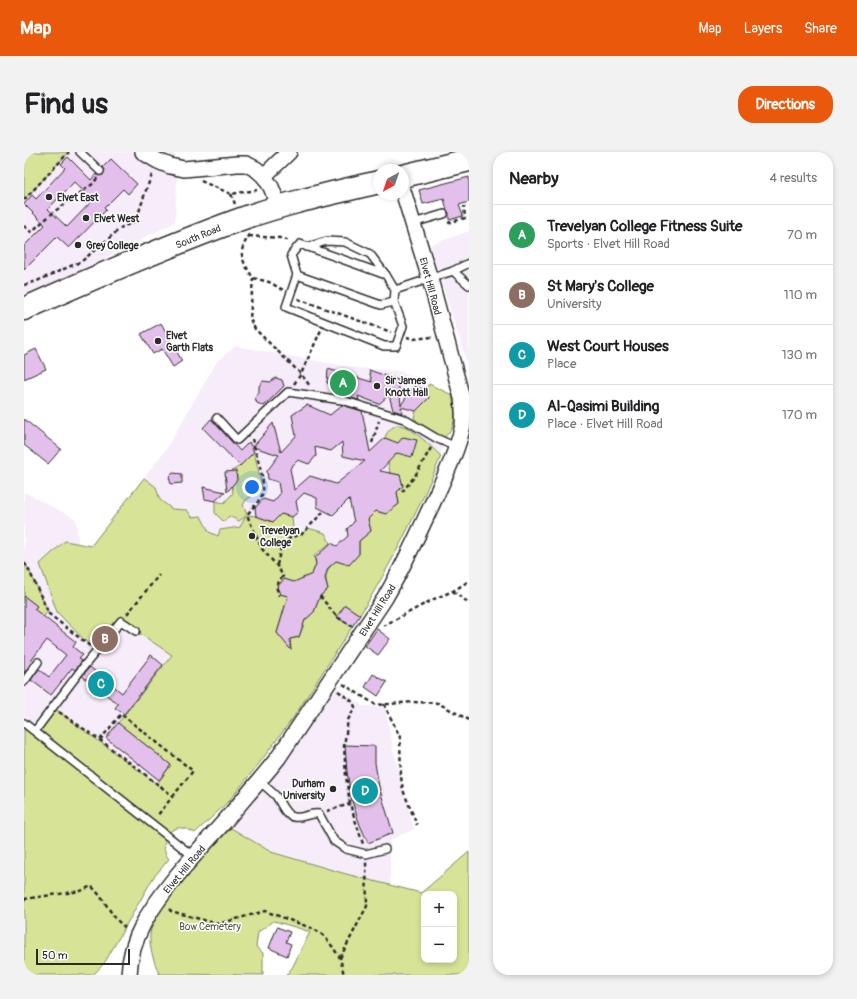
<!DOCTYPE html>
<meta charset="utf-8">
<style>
:root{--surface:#fff;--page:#f2f2f2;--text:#202124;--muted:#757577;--line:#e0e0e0;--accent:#ea580c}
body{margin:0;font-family:Pangolin,sans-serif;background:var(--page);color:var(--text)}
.controls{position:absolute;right:12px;bottom:12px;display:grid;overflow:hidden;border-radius:8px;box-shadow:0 2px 6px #0003}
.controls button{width:36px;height:36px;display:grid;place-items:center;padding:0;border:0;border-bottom:1px solid var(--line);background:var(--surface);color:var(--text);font:20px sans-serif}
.compass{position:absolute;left:349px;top:12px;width:36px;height:36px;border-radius:50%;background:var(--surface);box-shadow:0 2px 6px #0003;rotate:220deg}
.scale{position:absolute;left:12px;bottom:10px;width:94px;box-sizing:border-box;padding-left:4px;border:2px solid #2b2b2b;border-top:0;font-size:11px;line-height:14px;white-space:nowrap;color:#2b2b2b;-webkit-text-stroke:3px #fff;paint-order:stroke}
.you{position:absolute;left:228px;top:335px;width:14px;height:14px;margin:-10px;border:3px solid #fff;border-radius:50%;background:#1a73e8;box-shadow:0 0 0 6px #1a73e833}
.badge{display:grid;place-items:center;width:26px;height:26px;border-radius:50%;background:var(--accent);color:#fff;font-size:13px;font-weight:700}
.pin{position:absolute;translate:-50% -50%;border:2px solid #fff;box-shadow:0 1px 4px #0006}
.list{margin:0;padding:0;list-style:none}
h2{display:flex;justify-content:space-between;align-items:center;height:52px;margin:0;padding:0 16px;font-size:17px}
h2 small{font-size:13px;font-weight:400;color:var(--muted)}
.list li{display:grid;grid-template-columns:26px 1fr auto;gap:12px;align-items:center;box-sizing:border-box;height:60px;padding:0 16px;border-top:1px solid var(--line)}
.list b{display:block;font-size:15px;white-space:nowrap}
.list p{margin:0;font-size:13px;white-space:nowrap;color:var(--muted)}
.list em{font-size:13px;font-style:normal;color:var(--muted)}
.map{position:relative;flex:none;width:445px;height:823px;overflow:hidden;border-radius:16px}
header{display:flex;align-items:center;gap:24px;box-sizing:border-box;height:56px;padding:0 20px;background:var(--accent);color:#fff}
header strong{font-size:19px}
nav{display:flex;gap:22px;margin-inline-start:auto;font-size:14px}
.intro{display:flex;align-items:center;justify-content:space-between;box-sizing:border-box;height:96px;padding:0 24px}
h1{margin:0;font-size:28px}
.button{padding:10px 18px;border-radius:16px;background:var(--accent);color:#fff;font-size:14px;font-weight:700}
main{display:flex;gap:24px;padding:0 24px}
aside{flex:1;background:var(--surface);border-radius:16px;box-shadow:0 2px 6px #0003}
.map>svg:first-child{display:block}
.built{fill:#f7ecf9}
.green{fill:#d7e497;stroke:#818861;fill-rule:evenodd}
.building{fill:#e3c0eb;stroke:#2b2b2b;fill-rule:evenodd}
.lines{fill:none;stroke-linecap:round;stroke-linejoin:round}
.lane-casing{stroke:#2b2b2b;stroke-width:10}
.street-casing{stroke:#2b2b2b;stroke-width:18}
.primary-casing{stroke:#2b2b2b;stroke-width:25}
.path{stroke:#2b2b2b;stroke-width:2.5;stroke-dasharray:4 3;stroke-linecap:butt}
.lane{stroke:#fff;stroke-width:7}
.street{stroke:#fff;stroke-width:15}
.primary{stroke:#fff;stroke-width:22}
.poi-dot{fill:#2b2b2b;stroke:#fff;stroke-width:1.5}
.labels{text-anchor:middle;stroke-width:3;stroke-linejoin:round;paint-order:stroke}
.poi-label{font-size:10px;font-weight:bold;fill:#2b2b2b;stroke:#fff;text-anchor:start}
.street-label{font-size:10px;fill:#2b2b2b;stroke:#fff}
.park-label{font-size:10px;fill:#565946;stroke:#fff}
</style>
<header>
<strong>Map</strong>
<nav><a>Map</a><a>Layers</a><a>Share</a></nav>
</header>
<div class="intro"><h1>Find us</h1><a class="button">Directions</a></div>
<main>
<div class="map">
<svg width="445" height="823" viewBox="0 0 445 823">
<rect width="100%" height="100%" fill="#fff"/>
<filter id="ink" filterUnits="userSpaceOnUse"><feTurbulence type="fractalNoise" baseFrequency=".025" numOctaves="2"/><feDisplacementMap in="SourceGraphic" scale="8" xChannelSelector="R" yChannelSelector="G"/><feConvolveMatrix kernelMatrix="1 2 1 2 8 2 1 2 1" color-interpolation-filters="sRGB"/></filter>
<g filter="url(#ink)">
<!-- built -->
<g class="built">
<polygon points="0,0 149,0 154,9 151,70 64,115 0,144"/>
<polygon points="445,79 445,218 406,93"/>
<polygon points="212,194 332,216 377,219 428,243 431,257 431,266 426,280 386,374 362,420 336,463 313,498 237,609 205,649 171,681 162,677 154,676 148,679 141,688 140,697 141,702 145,707 0,667 0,340 52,367 56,407 143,296 193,209"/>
<polygon points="313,535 339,554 361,555 369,597 390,677 366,688 366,733 322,722 247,700 207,676 271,596"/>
</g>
<!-- green -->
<g class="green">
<polygon points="0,0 45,0 0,48"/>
<path d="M405,232L428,243C431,258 434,275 420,285C407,283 399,275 390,266L392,259L405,246L402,238Z"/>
<path d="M373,273C386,272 407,295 417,304C394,360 367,412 336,463L321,453L313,464L328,475L269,566L237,609L205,649L171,681C166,678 160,675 153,676C139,680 137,698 145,707L129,726L81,810L72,820L68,823H0V575L11,579L30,556L133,632L147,613L94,571L148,503L97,469L72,500L33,460L16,412L41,389L67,394L120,326L132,335L136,348L148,357L163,358L168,365L177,364L185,380L194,384L196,378L216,375L222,364L215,369L205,364L200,370L191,361V349L200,351L209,341L208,334L213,328V323L208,319L216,314L230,300L238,334L227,345L222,348L219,353L223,363L232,364L249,370L257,362L268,365L269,378L278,382L284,376L301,381L306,391L290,404L292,412L288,422L277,427L278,433L260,427L253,435L256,442L264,444L253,481L261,490L266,489V487L275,485L281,468L290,460L296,444L304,437C302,429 300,420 307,414L306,408L311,401L312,409L325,412L335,402V389L347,379L344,367L352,359L362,362L375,352L373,340L379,334L376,323L366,321L364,310L371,295L368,289L361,286C362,280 368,275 373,273Z"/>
<polygon points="3,414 24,459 7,480 0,470 13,454 0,444 0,416"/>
<path d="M207,676L247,700L322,722L397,741L445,700V823H262L268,816L286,780L274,776L250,769L234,780L232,795L239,801V823L135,822C130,809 125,797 126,783C127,759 188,696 207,676ZM400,742H430V808H400Z"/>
</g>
<!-- building -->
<g class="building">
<path d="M44,5L67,28L72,22L75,24L79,23L81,18L79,15L87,7L113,32L104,42L99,37L80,56L82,58L45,96L33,85L0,118V94L21,73L0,52L8,43L12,47L41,16L37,12ZM50,30L69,48L43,75L24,57Z"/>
<polygon points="445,25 445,50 435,53 439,64 425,68 425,61 423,58 420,47 399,52 395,38"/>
<polygon points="137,171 158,209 149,215 138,197 129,202 117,182"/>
<polygon points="12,197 22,217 0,227 0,203"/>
<polygon points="304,217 348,230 345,218 374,228 377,253 390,234 402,238 405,246 392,259 377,255 378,261 369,258 365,243 355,252 334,244 335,248 327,246 331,242 303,231"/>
<polygon points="252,226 258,228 260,234 240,254 233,251 231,246 235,240 235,234 239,229 246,230"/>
<path d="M283,253L306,263L318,253L338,259L346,300L361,286L374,291L379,285L393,288L388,305L373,301L356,319L376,323L379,334L373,340L375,352L362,362L352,359L344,367L347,379L335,389V402L325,413L312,409L304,416L301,426L304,437L296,444L290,460L281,468L275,485L266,487L267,498L253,481L264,444L256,442L253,435L260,427L270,430L288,422L292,412L291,406L307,391L313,394L324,384L323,377L330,370L325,347L309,363L293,355V346L280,341L272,349L274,360L268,365L257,362L249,370L232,364L231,356L239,347L249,350L256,342L254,330L244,327L243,319L255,303L229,295L249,271L257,300L272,284L268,263ZM318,290L319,304L341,309L312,332L286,324L270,338L266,316L274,308L285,312L292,304L291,295L307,299Z"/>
<polygon points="0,267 37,297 24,312 0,293"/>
<polygon points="187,267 216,299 225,290 230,300 216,314 179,276"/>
<polygon points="212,319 213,328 203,340 201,320"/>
<polygon points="149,321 158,322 158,331 147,332 145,325"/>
<polygon points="179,335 201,340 191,349 181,347"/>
<polygon points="0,444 13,454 10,457 52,490 49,495 59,503 55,507 58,509 51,518 48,516 27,543 7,528 15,517 25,525 42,503 23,488 6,510 7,511 0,521"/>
<polygon points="321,453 336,463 328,475 313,465"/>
<polygon points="353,477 366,487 354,503 341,494"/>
<polygon points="127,503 139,513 100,562 91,556 94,552 58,524 66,515 98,541"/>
<polygon points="349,522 363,530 354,544 341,535"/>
<polygon points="94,571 147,613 135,628 82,586"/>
<polygon points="321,593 351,594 351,611 355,635 369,681 344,691 336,673 328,649 323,620"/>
<polygon points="253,775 266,780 262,790 267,792 263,804 245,796"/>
</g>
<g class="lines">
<!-- lane casing -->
<g class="lane-casing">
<g id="lane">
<polyline points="56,0 76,19"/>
<polyline points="389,71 420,62"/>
<polygon points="276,92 362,123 371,138 370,150 379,174 372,194 360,194 262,155 273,123 267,103"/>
<polyline points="283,95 303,89 321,90 346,102 362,123"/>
<polyline points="429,119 445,133"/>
<polyline points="273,123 357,153 370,150"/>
<polyline points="371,138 429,119 445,111"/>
<polyline points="193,266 213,288 264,240 318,248 380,267 412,286 432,295"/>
<polyline points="0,530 14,510"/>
<polyline points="0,571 169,704"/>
<polyline points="11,579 60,514 97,469 112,479"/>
<path d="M235,629C241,634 247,639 252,644C257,651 261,664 270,665C279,667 286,660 295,662L310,689L322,697L342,702L361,697"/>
</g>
</g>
<!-- street casing -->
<g class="street-casing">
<g id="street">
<polyline points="119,0 134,9 146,14 160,17 213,12 222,12 232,17 240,24 247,35 255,55"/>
<polyline points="240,24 265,0"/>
<path d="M105,823C106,784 128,755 151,726C167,706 184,688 201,669C219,648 237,627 254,606L361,446C379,415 394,383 409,350C420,326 433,300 439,273C440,264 439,255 438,246L406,127L379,39"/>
</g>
</g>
<!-- primary casing -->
<g class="primary-casing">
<g id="primary">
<polyline points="379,24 445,8"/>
<path d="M0,157C71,125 143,94 217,67C262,51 309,41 355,30"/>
</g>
</g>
<!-- path -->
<g class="path">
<polyline points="177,29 207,42 233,38"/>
<polyline points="207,42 211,52"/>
<polyline points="0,48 45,0"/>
<polyline points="424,71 441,66 440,54"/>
<polyline points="0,74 7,80 31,59 70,31 73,26"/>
<path d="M224,82L225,84C212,102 219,109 229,126L245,130L259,138"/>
<polyline points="225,84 256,86 266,89"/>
<polyline points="229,126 226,167 231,177 277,222 286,234"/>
<polyline points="0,133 13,129 58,109 98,75 108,71 113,66 123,35 129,21"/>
<polyline points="274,147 367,180"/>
<polyline points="383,185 390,187 408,185"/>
<polyline points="270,232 277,222 297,178"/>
<path d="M228,287C231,298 243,332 238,343C235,350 227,357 223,363L238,397L253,414L259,424L252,434L255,444"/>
<polyline points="348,291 355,269"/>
<polyline points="378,340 391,324 408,294"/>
<polyline points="0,411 3,414 25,462 66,494"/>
<polyline points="253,413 257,395 266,386 278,382 300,359"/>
<polyline points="429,439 445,451"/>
<polyline points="296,444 313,465 328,474"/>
<polyline points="103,462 135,423"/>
<polyline points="359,474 410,447 429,439 445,429"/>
<polyline points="319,532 352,553 389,550 414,551 445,568"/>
<polyline points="314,539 329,550 331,555 324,568 320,594 322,624 326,652 339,692"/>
<polyline points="360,552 376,585 377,625 379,638 393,673"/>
<polyline points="35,560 76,588 149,644 133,664"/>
<polyline points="76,588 97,562 169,619 149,644"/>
<polyline points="303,659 326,652"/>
<path d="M0,747L57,739L67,734C81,746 87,766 102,776"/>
<polyline points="145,757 147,759 194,772 241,759 290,777 300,784 308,794 316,806 320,823"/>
<polyline points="316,806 343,754 342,710"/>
</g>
<!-- lane -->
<use href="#lane" class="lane"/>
<!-- street -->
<use href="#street" class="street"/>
<!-- primary -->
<use href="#primary" class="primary"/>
</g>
</g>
<!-- markers -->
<g class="poi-dot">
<circle cx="25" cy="45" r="4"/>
<circle cx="62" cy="66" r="4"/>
<circle cx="54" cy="93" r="4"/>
<circle cx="134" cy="189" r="4"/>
<circle cx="353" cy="234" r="4"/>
<circle cx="228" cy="384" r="4"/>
<circle cx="309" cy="637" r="4"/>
</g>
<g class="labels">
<!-- poi labels -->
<g class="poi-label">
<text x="33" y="49">Elvet East</text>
<text x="70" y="70">Elvet West</text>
<text x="62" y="97">Grey College</text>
<text x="142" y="187">Elvet<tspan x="142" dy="12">Garth Flats</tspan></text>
<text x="361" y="232">Sir James<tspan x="361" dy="12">Knott Hall</tspan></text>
<text x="236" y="382">Trevelyan<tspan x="236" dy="12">College</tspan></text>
<text x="301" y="635" text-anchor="end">Durham<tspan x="301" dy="12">University</tspan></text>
</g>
<!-- street labels -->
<g class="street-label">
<text transform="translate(174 84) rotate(-22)" y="4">South Road</text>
<text transform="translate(407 134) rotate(75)" y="4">Elvet Hill Road</text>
<text transform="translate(353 458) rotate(-58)" y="4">Elvet Hill Road</text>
<text transform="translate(160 717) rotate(-50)" y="4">Elvet Hill Road</text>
</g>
<!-- park labels -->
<g class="park-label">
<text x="186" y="778">Bow Cemetery</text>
</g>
</g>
</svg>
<div class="controls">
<button>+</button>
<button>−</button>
</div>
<svg class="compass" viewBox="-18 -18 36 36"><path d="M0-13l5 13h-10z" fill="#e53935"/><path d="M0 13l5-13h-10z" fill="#757577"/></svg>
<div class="scale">50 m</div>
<div class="you"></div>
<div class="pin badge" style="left:319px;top:231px;background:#2e9e5b">A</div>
<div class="pin badge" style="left:81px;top:487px;background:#8d6e63">B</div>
<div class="pin badge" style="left:77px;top:532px;background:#0f9aa8">C</div>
<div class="pin badge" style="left:341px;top:639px;background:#0f9aa8">D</div>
</div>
<aside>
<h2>Nearby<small>4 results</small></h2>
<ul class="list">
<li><span class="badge" style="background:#2e9e5b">A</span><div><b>Trevelyan College Fitness Suite</b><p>Sports · Elvet Hill Road</p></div><em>70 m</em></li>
<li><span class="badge" style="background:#8d6e63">B</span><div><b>St Mary's College</b><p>University</p></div><em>110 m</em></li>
<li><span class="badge" style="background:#0f9aa8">C</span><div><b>West Court Houses</b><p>Place</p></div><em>130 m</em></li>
<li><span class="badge" style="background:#0f9aa8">D</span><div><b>Al-Qasimi Building</b><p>Place · Elvet Hill Road</p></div><em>170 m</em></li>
</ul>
</aside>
</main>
